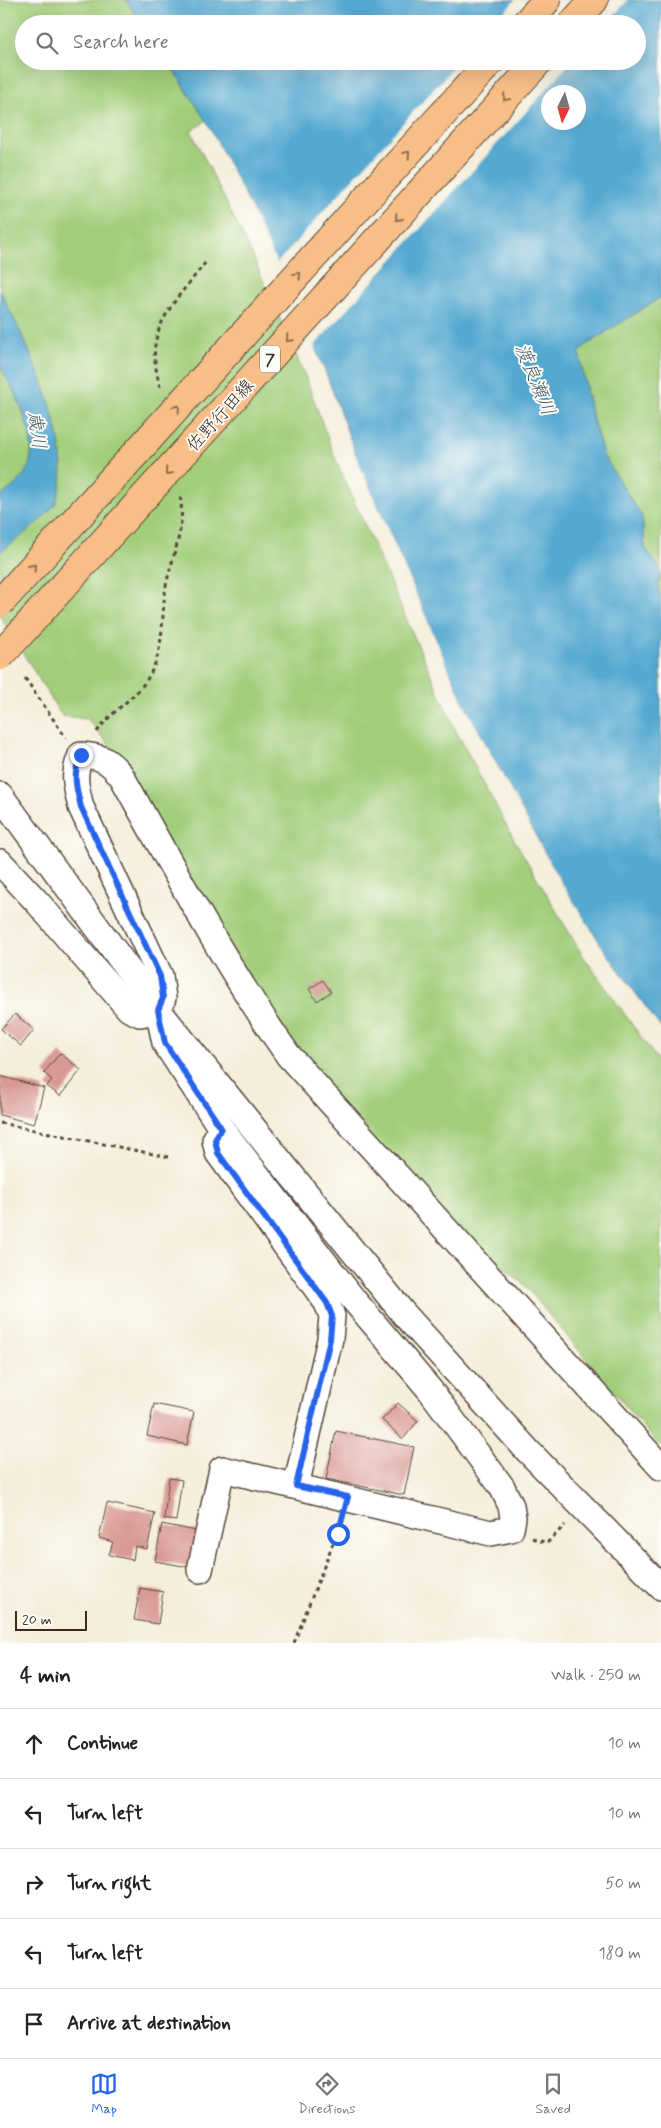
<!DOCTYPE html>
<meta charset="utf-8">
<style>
:root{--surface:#fff;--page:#f2f2f2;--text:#222;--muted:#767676;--line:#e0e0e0;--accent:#2563eb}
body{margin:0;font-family:Mynerve,"Klee One",sans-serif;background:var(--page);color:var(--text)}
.compass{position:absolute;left:541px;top:85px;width:45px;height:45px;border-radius:50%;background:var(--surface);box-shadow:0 5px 20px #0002;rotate:185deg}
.scale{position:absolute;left:15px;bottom:12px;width:72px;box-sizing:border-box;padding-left:5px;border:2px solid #3b2a1e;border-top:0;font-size:14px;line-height:18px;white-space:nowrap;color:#3b2a1e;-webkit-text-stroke:4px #fdfcf7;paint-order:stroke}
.stop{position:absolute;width:15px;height:15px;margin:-11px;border:4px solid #2563eb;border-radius:50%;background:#fff}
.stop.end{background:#2563eb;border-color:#fff;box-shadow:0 1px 5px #0008}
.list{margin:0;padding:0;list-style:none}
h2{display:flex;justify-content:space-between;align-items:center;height:65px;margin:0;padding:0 20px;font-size:21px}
h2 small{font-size:16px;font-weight:400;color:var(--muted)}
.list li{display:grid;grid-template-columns:32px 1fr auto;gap:15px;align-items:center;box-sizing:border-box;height:70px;padding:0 20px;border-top:1px solid var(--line)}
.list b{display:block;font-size:19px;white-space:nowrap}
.list em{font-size:16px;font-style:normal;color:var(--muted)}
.icon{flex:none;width:28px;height:28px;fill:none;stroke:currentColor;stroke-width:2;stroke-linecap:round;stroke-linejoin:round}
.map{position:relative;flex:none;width:661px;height:1643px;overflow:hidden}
.search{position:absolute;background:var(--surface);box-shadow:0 5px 20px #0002;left:15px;right:15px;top:15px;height:55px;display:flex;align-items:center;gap:12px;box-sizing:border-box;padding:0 18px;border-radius:28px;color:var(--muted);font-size:19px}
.sheet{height:415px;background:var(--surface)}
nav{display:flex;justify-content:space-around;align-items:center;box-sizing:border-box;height:70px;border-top:1px solid var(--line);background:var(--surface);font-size:14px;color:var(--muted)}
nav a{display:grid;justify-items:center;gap:2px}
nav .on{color:var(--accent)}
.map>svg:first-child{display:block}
.green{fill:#a2ce7a;stroke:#6e7c4c}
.water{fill:#55a9d1;stroke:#486a78;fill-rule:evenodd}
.pier{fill:#f4eeda}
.building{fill:#d99a94}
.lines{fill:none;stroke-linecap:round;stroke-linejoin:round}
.minor-casing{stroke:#57473a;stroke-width:28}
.major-casing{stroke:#57473a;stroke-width:30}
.path{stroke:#57473a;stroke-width:3;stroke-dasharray:4 4;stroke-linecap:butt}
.minor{stroke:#fff;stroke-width:25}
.major{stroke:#f7be87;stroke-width:28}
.major-bridge-casing{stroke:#57473a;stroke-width:30;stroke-linecap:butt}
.major-bridge{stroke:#f7be87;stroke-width:28}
.oneway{stroke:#906d4d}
.route{stroke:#2563eb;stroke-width:6}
.labels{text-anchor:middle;stroke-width:4;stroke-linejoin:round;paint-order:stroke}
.shield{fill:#fdfcf7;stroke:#75695f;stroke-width:1}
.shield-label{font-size:16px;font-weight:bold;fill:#3b2a1e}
.street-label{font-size:18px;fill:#3b2a1e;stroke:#fdfcf7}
.water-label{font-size:19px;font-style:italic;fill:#455d66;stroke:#fdfcf7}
</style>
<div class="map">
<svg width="661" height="1643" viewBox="0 0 661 1643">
<rect width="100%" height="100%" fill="#fdfcf7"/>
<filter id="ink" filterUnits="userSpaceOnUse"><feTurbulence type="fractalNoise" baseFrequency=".02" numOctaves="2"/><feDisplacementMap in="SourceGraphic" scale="10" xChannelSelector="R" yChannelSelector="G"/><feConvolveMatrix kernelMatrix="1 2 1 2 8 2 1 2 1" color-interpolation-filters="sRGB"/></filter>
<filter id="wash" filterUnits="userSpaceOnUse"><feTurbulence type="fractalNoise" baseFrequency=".0096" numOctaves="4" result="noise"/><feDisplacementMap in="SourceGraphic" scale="20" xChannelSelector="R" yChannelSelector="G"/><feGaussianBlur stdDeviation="1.12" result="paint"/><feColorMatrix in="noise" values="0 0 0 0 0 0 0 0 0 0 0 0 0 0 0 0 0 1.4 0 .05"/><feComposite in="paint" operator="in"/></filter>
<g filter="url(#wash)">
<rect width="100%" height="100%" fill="#f4eeda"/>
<!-- green -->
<g class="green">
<polygon points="0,0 126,0 142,24 24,24 24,61 168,61 206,121 191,131 251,253 305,376 335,458 455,729 511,834 581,953 661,1065 661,1448 521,1281 471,1245 288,1055 144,816 113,750 88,719 62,716 0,616 0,552 54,506 61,480 59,438 47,397 25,341 0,291"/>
<polygon points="661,297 661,599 658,591 660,569 645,548 642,517 603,455 591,413 579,353 586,345"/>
<path d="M0,363C14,391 45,447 24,477C19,484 8,491 0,496Z"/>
</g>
<!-- water -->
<g class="water">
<path d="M126,0H661V297L586,345L579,353L591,413L603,455L642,517L645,548L660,569L658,591L661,599V1028L602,947L553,869L462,700L356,456L325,371L251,208L206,121L168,61H637V24H142ZM548,92H578V122H548Z"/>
<path d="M0,291C26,343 81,447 55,504C50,514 11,545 0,552V496C43,469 35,441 18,399C13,387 4,376 0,364C0,351 0,307 0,291Z"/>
</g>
<!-- pier -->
<g class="pier">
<polygon points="515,0 628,0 606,24 493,24"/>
<polygon points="459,61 572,61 314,346 356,456 462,700 553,869 602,947 661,1030 600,949 551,870 460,701 354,457 323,371 249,209 204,122 206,121 251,208 277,263"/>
</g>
<g id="blocks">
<!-- building -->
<g class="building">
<polygon points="323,980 331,992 317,1001 309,989"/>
<polygon points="15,1014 34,1030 21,1046 1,1029"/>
<polygon points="60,1053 81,1070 60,1096 47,1086 52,1080 44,1073"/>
<polygon points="0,1076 44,1088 34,1124 0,1115"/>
<polygon points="398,1403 418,1421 403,1439 382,1420"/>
<polygon points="154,1404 194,1412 187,1445 147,1436"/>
<polygon points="336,1431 414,1447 404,1495 326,1479"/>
<polygon points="169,1478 182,1480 176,1521 164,1519"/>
<polygon points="107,1503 155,1513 147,1549 135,1546 133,1560 109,1555 113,1542 99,1538"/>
<polygon points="162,1524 201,1532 194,1568 155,1561"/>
<polygon points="140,1588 163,1592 158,1624 134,1620"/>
</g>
</g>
</g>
<g filter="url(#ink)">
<use href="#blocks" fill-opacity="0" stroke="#57473a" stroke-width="1"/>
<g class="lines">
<!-- minor casing -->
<g class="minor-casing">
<g id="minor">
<polyline points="0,795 158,1010 403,1313 528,1451 661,1587"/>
<polyline points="0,862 38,903 129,1009 140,1014 158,1010"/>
<polyline points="221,1128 215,1140 218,1153 327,1303 332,1316 330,1339 296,1486"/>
<path d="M200,1570L222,1469L491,1533L511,1529L513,1518L511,1506L502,1487L430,1390L353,1299L221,1128L165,1043L158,1010L163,998L160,976L81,807C76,786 72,776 81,755C101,756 108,760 121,775C174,870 225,965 288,1055L661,1467"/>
</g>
</g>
<!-- major casing -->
<g class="major-casing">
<g id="major">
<polyline points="525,24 547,0"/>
<polyline points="572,24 594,0"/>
</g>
</g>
<!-- path -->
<g class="path">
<path d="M160,387C157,374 153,358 155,345C159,314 187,287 205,263"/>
<polyline points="25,678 66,738"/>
<path d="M97,732C111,710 136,699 149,676C165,649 161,616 166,586C172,556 186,528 180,496"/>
<polyline points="0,1123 168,1157"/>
<polyline points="532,1538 547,1543 565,1525"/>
<polyline points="294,1643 341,1523"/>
</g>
<!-- minor -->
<use href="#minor" class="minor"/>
<!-- major -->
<use href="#major" class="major"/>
<!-- major-bridge casing -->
<g class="major-bridge-casing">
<g id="major-bridge">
<polyline points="0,603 491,61"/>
<polyline points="0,656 539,61"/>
</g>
</g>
<!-- major-bridge -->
<use href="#major-bridge" class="major-bridge"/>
</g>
<!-- one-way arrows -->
<defs><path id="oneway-chevron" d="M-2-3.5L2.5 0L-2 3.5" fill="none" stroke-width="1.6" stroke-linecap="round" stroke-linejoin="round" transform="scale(1.25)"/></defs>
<g class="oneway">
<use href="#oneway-chevron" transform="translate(506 98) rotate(132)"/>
<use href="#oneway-chevron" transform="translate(407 154) rotate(-48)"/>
<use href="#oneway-chevron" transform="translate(398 218) rotate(132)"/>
<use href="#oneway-chevron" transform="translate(298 275) rotate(-48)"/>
<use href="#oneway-chevron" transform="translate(289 339) rotate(132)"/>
<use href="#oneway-chevron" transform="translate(177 408) rotate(-48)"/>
<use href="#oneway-chevron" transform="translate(168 472) rotate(132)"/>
<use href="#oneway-chevron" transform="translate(33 567) rotate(-48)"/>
</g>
</g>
<g class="lines" filter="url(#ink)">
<!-- route -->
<path class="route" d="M81,755C72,776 76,786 81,807L160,976L163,998L158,1010L165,1043L221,1128L215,1140L218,1153L327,1303L332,1316L330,1339L296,1486L348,1497L338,1534"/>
</g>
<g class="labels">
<!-- shield labels -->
<rect class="shield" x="260" y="345.5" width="20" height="27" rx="4"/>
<g class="shield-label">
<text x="270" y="365">7</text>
</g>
<!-- street labels -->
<g class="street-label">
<text transform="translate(220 415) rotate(-48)" y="6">佐野行田線</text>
</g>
<!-- water labels -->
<g class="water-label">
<text transform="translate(536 379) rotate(68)" y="7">渡良瀬川</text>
<text transform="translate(38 430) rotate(82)" y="7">歳川</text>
</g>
</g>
</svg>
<svg class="compass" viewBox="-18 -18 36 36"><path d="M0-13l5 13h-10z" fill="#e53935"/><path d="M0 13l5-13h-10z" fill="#767676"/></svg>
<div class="scale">20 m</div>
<div class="stop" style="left:338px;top:1534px"></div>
<div class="stop end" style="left:81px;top:755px"></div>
<div class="search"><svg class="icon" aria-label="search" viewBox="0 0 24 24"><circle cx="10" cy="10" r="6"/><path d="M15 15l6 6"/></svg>Search here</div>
</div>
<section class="sheet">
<h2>4 min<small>Walk · 250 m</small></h2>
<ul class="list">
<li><svg class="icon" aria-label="ahead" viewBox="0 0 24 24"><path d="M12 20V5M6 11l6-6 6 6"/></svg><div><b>Continue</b></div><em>10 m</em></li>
<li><svg class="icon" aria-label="left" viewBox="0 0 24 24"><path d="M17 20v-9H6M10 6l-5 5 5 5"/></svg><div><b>Turn left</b></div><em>10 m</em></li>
<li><svg class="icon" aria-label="right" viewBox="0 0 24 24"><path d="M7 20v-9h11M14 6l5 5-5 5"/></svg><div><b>Turn right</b></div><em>50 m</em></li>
<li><svg class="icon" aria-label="left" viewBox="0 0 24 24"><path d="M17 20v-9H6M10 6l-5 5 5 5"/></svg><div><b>Turn left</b></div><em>180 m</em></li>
<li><svg class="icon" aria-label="arrive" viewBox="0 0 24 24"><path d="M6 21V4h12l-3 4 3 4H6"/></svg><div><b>Arrive at destination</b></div></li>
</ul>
</section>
<nav>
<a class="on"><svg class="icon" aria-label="map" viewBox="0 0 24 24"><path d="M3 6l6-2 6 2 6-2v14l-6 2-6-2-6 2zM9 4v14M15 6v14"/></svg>Map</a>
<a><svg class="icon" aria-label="directions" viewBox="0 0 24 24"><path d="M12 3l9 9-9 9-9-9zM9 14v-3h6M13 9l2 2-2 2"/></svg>Directions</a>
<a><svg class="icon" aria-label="saved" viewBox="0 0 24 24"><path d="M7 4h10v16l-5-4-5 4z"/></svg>Saved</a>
</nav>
